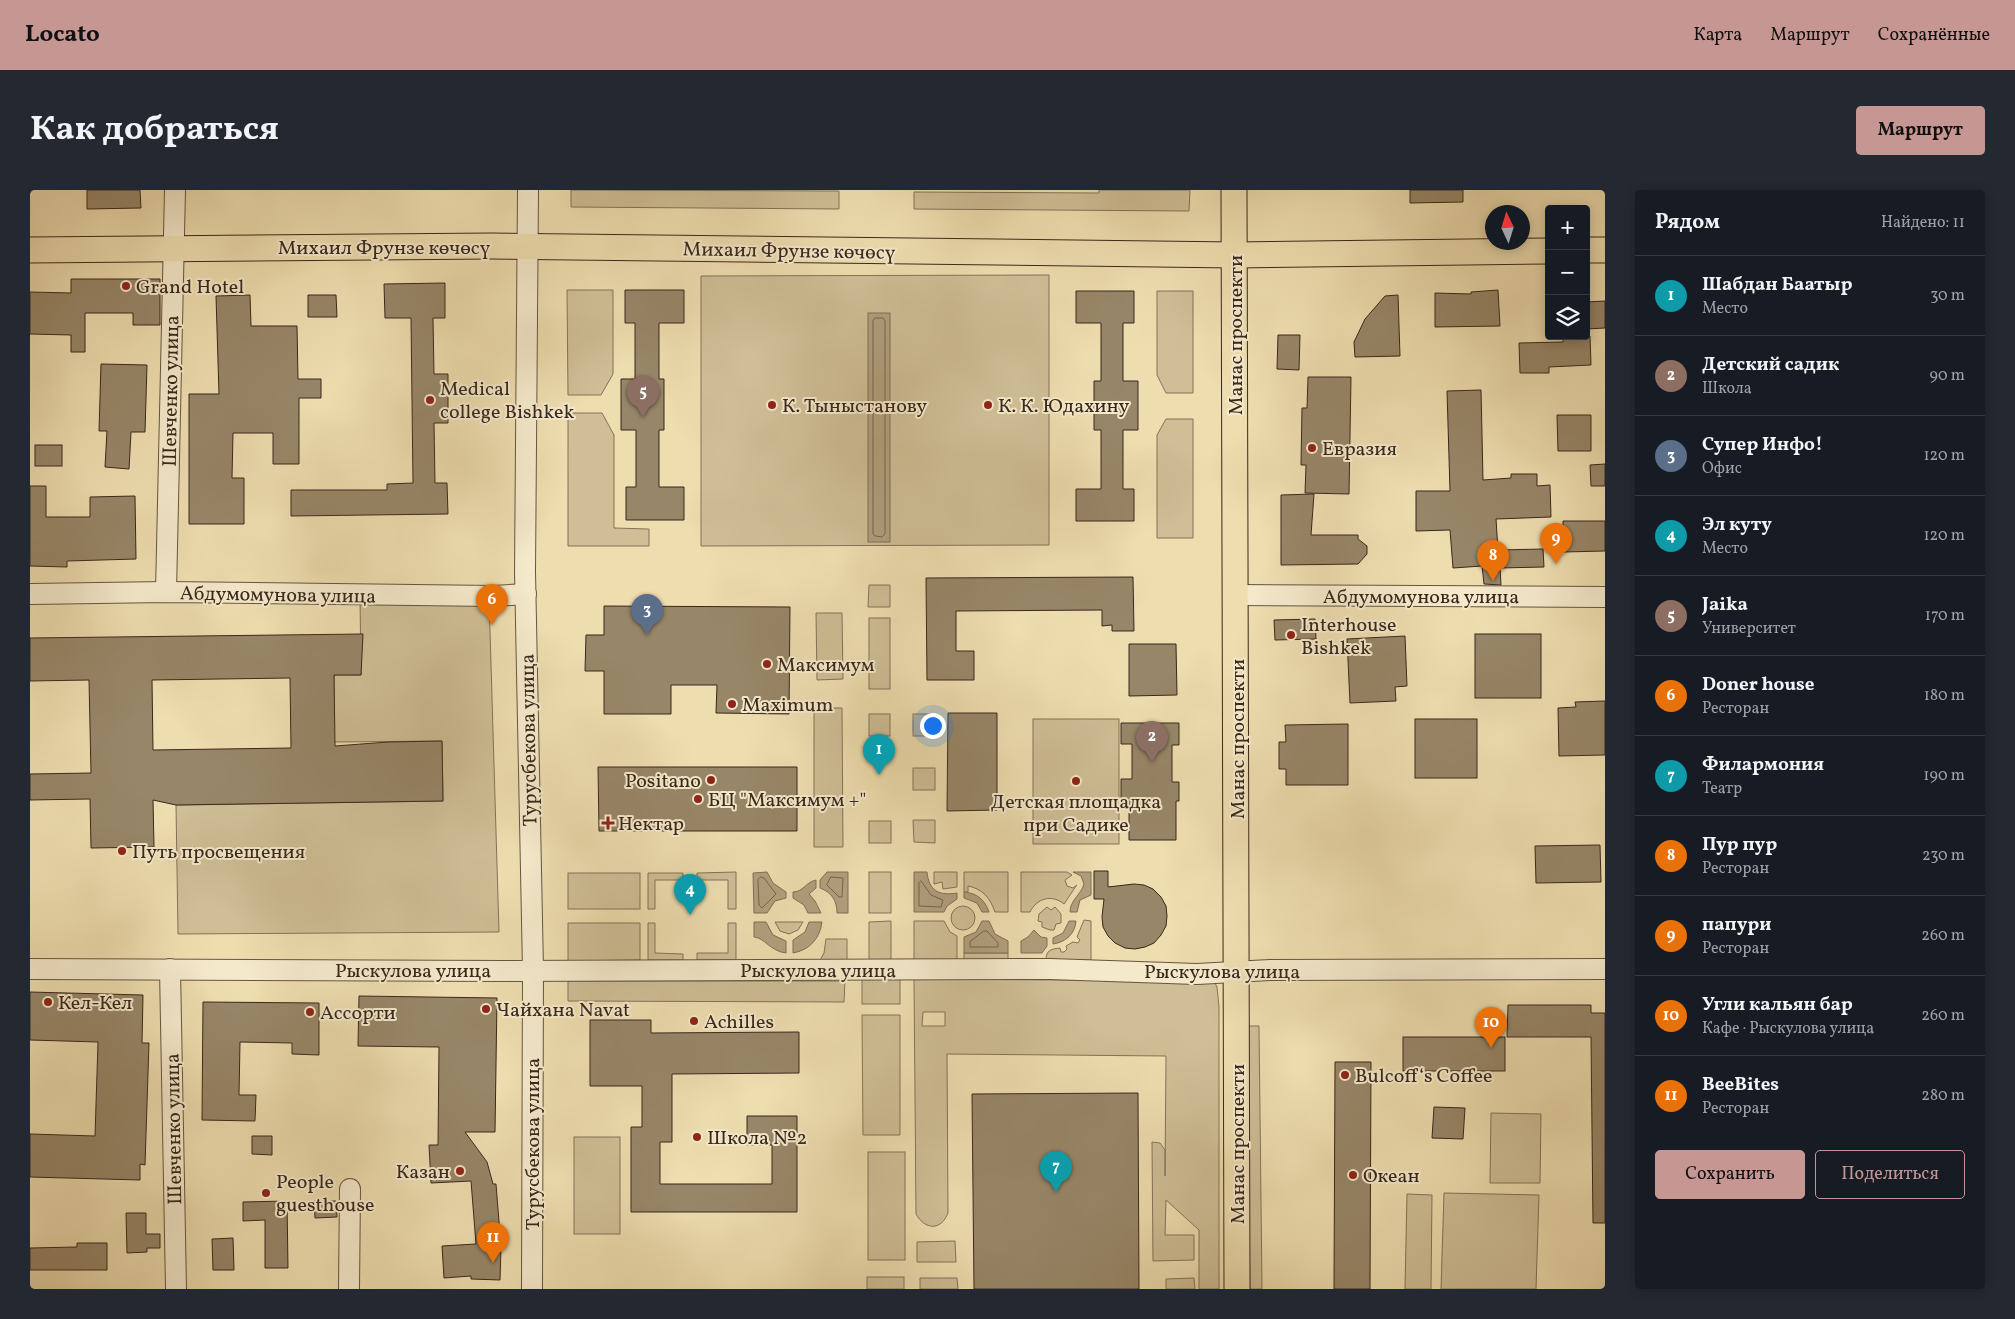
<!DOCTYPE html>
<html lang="ru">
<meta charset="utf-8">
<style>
:root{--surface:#171b24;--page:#242831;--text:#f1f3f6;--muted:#9ea1a6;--line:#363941;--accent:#c59692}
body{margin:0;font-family:Vollkorn,serif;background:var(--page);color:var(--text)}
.controls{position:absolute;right:15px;top:15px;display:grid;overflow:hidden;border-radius:5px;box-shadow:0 2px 12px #0003}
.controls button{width:45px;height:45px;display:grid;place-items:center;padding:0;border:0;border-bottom:1px solid var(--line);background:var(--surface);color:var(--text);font:25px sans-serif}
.compass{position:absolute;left:1455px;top:15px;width:45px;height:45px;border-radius:50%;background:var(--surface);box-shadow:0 2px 12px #0003;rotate:356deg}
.you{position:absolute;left:902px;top:535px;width:18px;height:18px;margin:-12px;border:4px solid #fff;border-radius:50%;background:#1a73e8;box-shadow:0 0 0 8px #1a73e833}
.badge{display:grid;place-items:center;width:32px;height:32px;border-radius:50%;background:var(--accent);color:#fff;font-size:16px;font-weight:700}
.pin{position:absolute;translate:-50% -41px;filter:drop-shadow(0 1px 2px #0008)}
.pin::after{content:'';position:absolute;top:26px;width:18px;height:15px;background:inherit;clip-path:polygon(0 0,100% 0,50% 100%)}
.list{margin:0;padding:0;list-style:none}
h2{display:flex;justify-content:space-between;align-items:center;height:65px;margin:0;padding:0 20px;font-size:21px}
h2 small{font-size:16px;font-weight:400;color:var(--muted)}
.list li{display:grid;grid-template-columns:32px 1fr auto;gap:15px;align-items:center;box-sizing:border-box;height:80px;padding:0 20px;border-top:1px solid var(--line)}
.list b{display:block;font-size:19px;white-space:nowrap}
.list p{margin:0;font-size:16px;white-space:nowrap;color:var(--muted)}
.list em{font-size:16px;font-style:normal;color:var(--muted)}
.actions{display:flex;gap:10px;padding:15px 20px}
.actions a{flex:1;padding:11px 0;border:1px solid var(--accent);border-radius:5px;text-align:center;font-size:18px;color:var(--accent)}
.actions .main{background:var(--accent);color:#111}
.icon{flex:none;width:28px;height:28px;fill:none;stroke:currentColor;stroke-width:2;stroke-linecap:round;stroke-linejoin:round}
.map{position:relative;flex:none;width:1575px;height:1099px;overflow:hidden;border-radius:5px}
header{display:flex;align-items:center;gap:30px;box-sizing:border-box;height:70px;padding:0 25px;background:var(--accent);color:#111}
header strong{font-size:24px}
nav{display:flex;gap:28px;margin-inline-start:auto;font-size:18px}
.intro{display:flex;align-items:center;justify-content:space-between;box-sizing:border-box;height:120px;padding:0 30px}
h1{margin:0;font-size:35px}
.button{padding:12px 22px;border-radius:5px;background:var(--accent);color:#111;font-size:18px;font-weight:700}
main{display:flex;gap:30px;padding:0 30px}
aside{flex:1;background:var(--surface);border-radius:5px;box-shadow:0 2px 12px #0003}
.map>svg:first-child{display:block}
.green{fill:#cfbe96;stroke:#847359;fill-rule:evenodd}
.water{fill:#b09f7d;stroke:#806f56}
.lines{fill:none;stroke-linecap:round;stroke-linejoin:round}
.shore{stroke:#74644c;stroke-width:1}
.building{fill:#978668;stroke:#39281c;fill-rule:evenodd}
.minor-casing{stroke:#665541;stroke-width:22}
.major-casing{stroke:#39281c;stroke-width:27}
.minor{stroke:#f4e9cb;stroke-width:20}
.major{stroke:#eeddaf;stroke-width:25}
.poi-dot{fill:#8f2418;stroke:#f4e9cb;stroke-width:2}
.labels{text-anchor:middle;stroke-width:4;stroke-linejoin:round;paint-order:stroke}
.street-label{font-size:20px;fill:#39281c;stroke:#f4e9cb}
.poi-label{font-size:20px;fill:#39281c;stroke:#f4e9cb;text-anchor:start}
</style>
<header>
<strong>Locato</strong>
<nav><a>Карта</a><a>Маршрут</a><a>Сохранённые</a></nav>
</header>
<div class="intro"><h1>Как добраться</h1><a class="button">Маршрут</a></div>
<main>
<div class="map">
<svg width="1575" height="1099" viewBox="0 0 1575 1099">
<rect width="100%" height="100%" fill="#eeddaf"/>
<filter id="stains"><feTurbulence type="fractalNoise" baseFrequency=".004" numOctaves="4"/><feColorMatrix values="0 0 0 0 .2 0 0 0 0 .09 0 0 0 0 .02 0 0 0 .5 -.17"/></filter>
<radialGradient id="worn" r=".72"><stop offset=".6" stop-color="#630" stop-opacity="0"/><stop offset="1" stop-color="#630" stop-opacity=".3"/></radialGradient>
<!-- green -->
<g class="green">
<polygon points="541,0 809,1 809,19 541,17"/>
<polygon points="1069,0 1160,0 1159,21 884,19 884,2 1069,3"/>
<polygon points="1019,85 1019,355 671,356 671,86"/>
<polygon points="537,100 583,100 583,184 571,205 538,205"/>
<polygon points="1127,101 1163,101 1163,203 1136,203 1127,185"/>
<polygon points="538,223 572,223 584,245 584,338 619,339 619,356 538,356"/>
<polygon points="1136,229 1163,229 1163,348 1127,348 1127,245"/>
<polygon points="839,395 860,395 860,417 838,417"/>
<polygon points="330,407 459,407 469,742 148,744 146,615 413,611 412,551 304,552 304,485 331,485"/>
<polygon points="786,423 812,423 813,489 787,490"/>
<rect x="839" y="428" width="21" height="71"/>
<polygon points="784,518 812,518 813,657 784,657"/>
<rect x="839" y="524" width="21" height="22"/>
<rect x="883" y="524" width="22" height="22"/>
<rect x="1003" y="529" width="86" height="125"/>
<rect x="883" y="578" width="22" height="22"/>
<polygon points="883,630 905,630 905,653 884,652"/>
<rect x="839" y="631" width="22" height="22"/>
<polygon points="706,682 706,719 698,719 698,690 667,690 667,683"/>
<rect x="839" y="682" width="22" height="41"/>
<polygon points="904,682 927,682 927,697 913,699 912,692 904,694"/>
<path d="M934,682H978V722H965C960,708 953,699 938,696V702H934Z"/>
<path d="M991,682H1037L1042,685L1035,690L1037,696L1043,698L1047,695L1046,696L1034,714C1022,704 1007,708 1000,722H991Z"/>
<rect x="538" y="683" width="72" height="36"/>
<polygon points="618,683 653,683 653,690 625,690 625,719 618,719"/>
<circle cx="933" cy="728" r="12"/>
<polygon points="1017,717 1021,720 1025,717 1031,724 1031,733 1026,734 1024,740 1020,740 1012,737 1012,732 1008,731 1009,724"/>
<path d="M1054,730L1061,731V770H1016C1016,760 1021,759 1030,758L1031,762H1034L1037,759L1036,756L1043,752L1048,753L1050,750L1047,747Z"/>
<polygon points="861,731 861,770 839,770 839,732"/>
<polygon points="884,731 914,731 920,742 927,746 927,770 884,770"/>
<polygon points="745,732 773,732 768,740 759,744 750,741"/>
<polygon points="538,733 610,733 610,770 538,771"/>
<polygon points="618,733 625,733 625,763 653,764 653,770 618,770"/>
<polygon points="698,733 706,733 706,770 667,770 667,763 698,763"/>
<polygon points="796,749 817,749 817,778 785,779 794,763"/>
<rect x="934" y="763" width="44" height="7"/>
<rect x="832" y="789" width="38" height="25"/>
<path d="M884,789L1184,791L1187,797L1189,817V1099H1169V1040L1136,1010L1135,1045H1164V1070L1123,1071L1122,952L1130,953L1135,960V986L1136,866L917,864L918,1023C911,1041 895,1040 886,1024ZM893,822H915V836H892Z"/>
<polygon points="538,791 815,791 814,812 538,811"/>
<polygon points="832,825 870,825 870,945 833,945"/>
<polygon points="1217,836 1229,836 1232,1099 1220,1099"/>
<polygon points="1461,923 1511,924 1510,993 1460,993"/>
<rect x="544" y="947" width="46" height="97"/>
<rect x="838" y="962" width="37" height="108"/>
<polygon points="1414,1003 1509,1005 1506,1099 1411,1099"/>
<polygon points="1377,1004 1402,1005 1401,1099 1375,1099"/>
<polygon points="925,1051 926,1072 887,1072 887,1052"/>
<rect x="837" y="1087" width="37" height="12"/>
<polygon points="890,1088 927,1088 928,1099 890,1099"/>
<polygon points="1164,1088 1165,1099 1136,1099 1136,1089"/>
</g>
<!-- water -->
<g class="water">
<rect x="838" y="123" width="22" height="229"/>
<polygon points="737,682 743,693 756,702 756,708 745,711 737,723 724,723 723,683"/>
<path d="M797,682H818V723H807C807,710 801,702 790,698V690Z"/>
<path d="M884,682H897C899,701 909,706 927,703V709L917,716L914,722H884Z"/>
<path d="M1043,682H1061V705L1050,710L1047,722H1040C1040,710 1051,705 1054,694L1051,686Z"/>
<path d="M786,690V698L779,704L785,711L791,723H778L774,715L763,708V702C773,702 776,692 786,690Z"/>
<path d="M934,702C947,703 955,710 959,722H952L947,713L934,708Z"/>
<polygon points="952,731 959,731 965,744 978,751 978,763 934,763 934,747 946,742"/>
<path d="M1039,731H1046C1045,744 1036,752 1023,754V748L1033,743Z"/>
<path d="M724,732H736L743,745L756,751V763C740,761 735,748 724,747Z"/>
<path d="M779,732H792C790,748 780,760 763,763V750L775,742Z"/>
<polygon points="1004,740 1011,747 1017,748 1017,756 1012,763 991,763 991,751 998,747"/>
</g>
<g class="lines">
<!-- shore -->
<g class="shore">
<polygon points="845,128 853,128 855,131 855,344 852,347 845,346 843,344 843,131"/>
<polygon points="731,687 734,688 746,704 732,718 729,715 728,690"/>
<polygon points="801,687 813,688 812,707 809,707 797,695"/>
<polygon points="891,691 901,705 913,710 911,717 889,716 889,693"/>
<polygon points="954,741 957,741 968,753 968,757 940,757 940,752"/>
</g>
</g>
<!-- building -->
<g class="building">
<polygon points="57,0 110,0 111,18 57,19"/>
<polygon points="1380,0 1433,0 1433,12 1380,13"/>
<polygon points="41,89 130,89 130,135 103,135 103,123 55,123 55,162 41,162 41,145 0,144 0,102 41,103"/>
<polygon points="415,93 415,128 403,128 404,184 418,184 418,233 404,233 405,293 417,293 418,324 261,326 261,300 357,300 357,294 383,293 381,128 355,128 354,94"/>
<polygon points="595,100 654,100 654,133 629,133 629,189 634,189 634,240 629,240 629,297 654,297 654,330 596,330 596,297 606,297 606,240 591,240 591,189 605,189 605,133 595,133"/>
<polygon points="1468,100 1470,136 1405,137 1405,103 1441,104 1441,102"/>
<polygon points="1046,101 1104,101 1104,133 1093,133 1093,191 1108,191 1108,240 1093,240 1093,299 1104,299 1104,331 1046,331 1046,299 1071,299 1071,240 1064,240 1064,191 1071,191 1071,133 1046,133"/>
<polygon points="220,105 221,136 267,136 268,189 291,189 291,208 269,208 269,274 243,274 243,243 203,243 202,288 214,288 214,334 159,334 159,204 189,204 186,106"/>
<polygon points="278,105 306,105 307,127 278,127"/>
<polygon points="1368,105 1370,166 1325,167 1324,152 1335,129 1355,106"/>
<polygon points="1575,111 1575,138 1556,139 1556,112"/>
<polygon points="1248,145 1270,145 1269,180 1247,179"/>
<polygon points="1556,146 1560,146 1561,175 1519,177 1519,183 1490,183 1489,153 1533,152 1533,147"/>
<polygon points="71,174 117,175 115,242 101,242 99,279 75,277 77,241 69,241"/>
<polygon points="1278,187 1321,187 1319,304 1275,303 1276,275 1271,275 1272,218 1277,218"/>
<polygon points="1451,200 1453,290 1481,288 1481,284 1507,284 1507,296 1520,295 1521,327 1466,329 1468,360 1513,359 1514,377 1470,378 1471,395 1454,394 1452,376 1423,378 1420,340 1386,341 1386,301 1420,301 1417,201"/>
<polygon points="1527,225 1561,225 1561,261 1528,261"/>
<rect x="5" y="255" width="27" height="21"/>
<polygon points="1575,274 1575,296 1561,296 1560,275"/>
<polygon points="0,296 16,296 16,327 60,327 60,307 105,306 106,369 37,371 37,377 0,376"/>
<polygon points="1284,304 1281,345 1328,345 1328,349 1337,356 1337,364 1328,374 1251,375 1251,305"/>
<polygon points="1533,331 1575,331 1575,361 1533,362"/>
<polygon points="1103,387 1104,441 1082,441 1082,435 1072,436 1072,420 926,421 926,461 944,461 944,490 897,490 896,388"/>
<polygon points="574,416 760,417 759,524 686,523 687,495 641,495 641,524 574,524 574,481 555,481 556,445 574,445"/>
<polygon points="1285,429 1286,449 1245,450 1244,430"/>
<path d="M333,444L331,485H304L305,556L358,552L412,551L413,611L146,615L123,610L124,657L61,658L60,609L0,610V584L61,583L59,490L0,491V448ZM260,488L261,558L123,560L122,490Z"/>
<rect x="1445" y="444" width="66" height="64"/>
<polygon points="1375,446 1377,496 1365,497 1366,511 1320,513 1317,449"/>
<polygon points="1099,454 1146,454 1147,505 1099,506"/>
<polygon points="1575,511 1575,565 1529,566 1528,518 1546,517 1545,512"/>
<polygon points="918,523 967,523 967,620 917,621"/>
<rect x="1385" y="529" width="62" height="59"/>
<polygon points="1091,533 1149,533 1149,555 1142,555 1142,592 1149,592 1149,611 1146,611 1146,650 1099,650 1099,611 1091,611 1091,589 1102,589 1102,554 1091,554"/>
<polygon points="1318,534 1318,595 1256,595 1256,579 1249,579 1249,552 1256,552 1255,535"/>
<polygon points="568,577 767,577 767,641 569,641"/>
<polygon points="1570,655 1571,692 1506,693 1505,656"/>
<polygon points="1064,681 1078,681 1078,697 1104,694 1114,695 1123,699 1131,707 1136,716 1137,726 1136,736 1131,745 1124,753 1115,757 1105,759 1095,758 1085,753 1078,746 1073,737 1072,727 1074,709 1064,709"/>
<polygon points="0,802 113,805 112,853 119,853 115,975 110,974 110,990 0,987 0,944 65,946 68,852 0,850"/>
<polygon points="329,806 467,808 465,942 435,942 457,972 463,994 466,994 471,1057 470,1090 441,1089 441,1086 414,1088 412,1056 446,1054 441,991 401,993 399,955 408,955 409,857 328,856"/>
<polygon points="173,812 289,813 289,865 262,864 262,853 210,852 209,905 226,905 225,931 172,930"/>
<polygon points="1478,815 1561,815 1561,823 1575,823 1575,1033 1563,1033 1561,847 1477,847"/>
<polygon points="560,830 621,830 621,843 769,842 769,883 642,884 642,952 630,952 630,994 742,994 742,955 717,955 717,926 767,926 767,1022 601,1022 601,937 612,937 612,896 560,896"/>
<rect x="1373" y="847" width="102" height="34"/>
<polygon points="1305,872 1341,872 1340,1099 1304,1099"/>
<polygon points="1108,903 1109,1099 944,1099 942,904"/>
<polygon points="1404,917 1435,918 1433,949 1402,948"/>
<polygon points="222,946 242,946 242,965 222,964"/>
<polygon points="257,1011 258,1078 235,1078 235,1030 213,1031 213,1012"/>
<polygon points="284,1011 306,1011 307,1027 285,1028"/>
<polygon points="96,1023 116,1023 116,1044 130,1044 130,1058 117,1058 117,1062 97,1063"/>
<polygon points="203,1048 204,1080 183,1080 182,1049"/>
<polygon points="47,1053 77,1053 77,1080 0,1080 0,1058 47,1057"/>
</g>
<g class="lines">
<!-- minor casing -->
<g class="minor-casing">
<g id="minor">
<polyline points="498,0 495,382 503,780 502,1099"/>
<polyline points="136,402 145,0"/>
<polyline points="0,404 136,402 464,406 496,404"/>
<polyline points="1206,405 1575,407"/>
<polyline points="0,779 473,781 1020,779 1167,784 1240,780 1575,779"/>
<polyline points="140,779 146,1099"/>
<polyline points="319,1099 320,999"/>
</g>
</g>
<!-- major casing -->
<g class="major-casing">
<g id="major">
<polyline points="1204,0 1207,1099"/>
<polyline points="0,60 462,56 1205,65 1519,61"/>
<polyline points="1556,60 1575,60"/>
</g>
</g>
<!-- minor -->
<use href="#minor" class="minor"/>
<!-- major -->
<use href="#major" class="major"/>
</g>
<!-- markers -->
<g class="poi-dot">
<circle cx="96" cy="96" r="5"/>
<circle cx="400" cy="210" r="5"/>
<circle cx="742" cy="215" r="5"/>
<circle cx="958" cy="215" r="5"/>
<circle cx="1282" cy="258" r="5"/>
<circle cx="1261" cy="445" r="5"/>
<circle cx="737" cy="474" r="5"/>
<circle cx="702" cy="514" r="5"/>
<circle cx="681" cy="590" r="5"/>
<circle cx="1046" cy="591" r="5"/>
<circle cx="668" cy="609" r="5"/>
<path d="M575.5 625.5h5v5h5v5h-5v5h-5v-5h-5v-5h5z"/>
<circle cx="92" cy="661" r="5"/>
<circle cx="18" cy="812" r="5"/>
<circle cx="456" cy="819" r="5"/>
<circle cx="280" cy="822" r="5"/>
<circle cx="664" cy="831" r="5"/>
<circle cx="1315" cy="885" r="5"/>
<circle cx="667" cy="947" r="5"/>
<circle cx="430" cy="981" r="5"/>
<circle cx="1323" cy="985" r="5"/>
<circle cx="236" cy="1003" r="5"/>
</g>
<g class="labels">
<!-- street labels -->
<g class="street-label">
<text x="354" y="64">Михаил Фрунзе көчөсү</text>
<text transform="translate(759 60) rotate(1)" y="7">Михаил Фрунзе көчөсү</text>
<text transform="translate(1205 145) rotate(-90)" y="7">Манас проспекти</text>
<text transform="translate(140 201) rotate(-89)" y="7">Шевченко улица</text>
<text transform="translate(248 404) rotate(1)" y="7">Абдумомунова улица</text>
<text x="1391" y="413">Абдумомунова улица</text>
<text transform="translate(1207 549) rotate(-90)" y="7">Манас проспекти</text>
<text transform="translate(498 550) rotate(-91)" y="7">Турусбекова улица</text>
<text x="383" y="787">Рыскулова улица</text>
<text x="788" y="787">Рыскулова улица</text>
<text x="1192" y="788">Рыскулова улица</text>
<text transform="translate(143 939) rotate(-91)" y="7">Шевченко улица</text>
<text transform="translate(502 954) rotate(-90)" y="7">Турусбекова улица</text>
<text transform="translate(1207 954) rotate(-90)" y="7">Манас проспекти</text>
</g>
<!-- poi labels -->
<g class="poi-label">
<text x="106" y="103">Grand Hotel</text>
<text x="410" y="205">Medical<tspan x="410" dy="23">college Bishkek</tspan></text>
<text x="752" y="222">К. Тыныстанову</text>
<text x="968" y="222">К. К. Юдахину</text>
<text x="1292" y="265">Евразия</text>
<text x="1271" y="441">Interhouse<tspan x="1271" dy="23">Bishkek</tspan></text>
<text x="747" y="481">Максимум</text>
<text x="712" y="521">Maximum</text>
<text x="671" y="597" text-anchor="end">Positano</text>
<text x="678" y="616">БЦ "Максимум +"</text>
<text x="1046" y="618" text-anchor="middle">Детская площадка<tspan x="1046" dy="23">при Садике</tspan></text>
<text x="588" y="640">Нектар</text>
<text x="102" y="668">Путь просвещения</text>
<text x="28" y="819">Кел-Кел</text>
<text x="466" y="826">Чайхана Navat</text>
<text x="290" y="829">Ассорти</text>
<text x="674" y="838">Achilles</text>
<text x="1325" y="892">Bulcoff‘s Coffee</text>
<text x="677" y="954">Школа №2</text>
<text x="420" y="988" text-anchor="end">Казан</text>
<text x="1333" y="992">Океан</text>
<text x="246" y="998">People<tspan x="246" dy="23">guesthouse</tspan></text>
</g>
</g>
<rect width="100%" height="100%" filter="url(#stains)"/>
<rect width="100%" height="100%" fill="url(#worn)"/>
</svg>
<div class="controls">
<button>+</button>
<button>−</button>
<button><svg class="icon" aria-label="layers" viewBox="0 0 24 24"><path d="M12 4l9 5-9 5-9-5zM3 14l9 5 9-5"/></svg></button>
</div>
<svg class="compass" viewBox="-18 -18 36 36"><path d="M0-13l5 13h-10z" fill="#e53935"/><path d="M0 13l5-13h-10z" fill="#9ea1a6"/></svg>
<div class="you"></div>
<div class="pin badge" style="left:849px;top:585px;background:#0f9aa8">1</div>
<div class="pin badge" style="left:1122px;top:572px;background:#8d6e63">2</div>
<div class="pin badge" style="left:617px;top:445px;background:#5c6f8a">3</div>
<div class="pin badge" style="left:660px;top:725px;background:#0f9aa8">4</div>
<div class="pin badge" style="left:613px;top:227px;background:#8d6e63">5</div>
<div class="pin badge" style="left:462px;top:435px;background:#e8710a">6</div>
<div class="pin badge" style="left:1026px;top:1002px;background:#0f9aa8">7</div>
<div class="pin badge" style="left:1463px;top:391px;background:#e8710a">8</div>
<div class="pin badge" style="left:1526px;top:374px;background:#e8710a">9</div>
<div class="pin badge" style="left:1461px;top:858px;background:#e8710a">10</div>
<div class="pin badge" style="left:463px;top:1073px;background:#e8710a">11</div>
</div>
<aside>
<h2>Рядом<small>Найдено: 11</small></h2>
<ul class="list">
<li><span class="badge" style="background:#0f9aa8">1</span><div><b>Шабдан Баатыр</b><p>Место</p></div><em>30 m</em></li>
<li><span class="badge" style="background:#8d6e63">2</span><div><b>Детский садик</b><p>Школа</p></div><em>90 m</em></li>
<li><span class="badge" style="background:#5c6f8a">3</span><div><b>Супер Инфо!</b><p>Офис</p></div><em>120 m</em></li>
<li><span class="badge" style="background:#0f9aa8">4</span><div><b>Эл куту</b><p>Место</p></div><em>120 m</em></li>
<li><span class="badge" style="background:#8d6e63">5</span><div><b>Jaika</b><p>Университет</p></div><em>170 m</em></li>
<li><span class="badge" style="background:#e8710a">6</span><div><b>Doner house</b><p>Ресторан</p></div><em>180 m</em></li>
<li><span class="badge" style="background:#0f9aa8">7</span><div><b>Филармония</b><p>Театр</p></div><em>190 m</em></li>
<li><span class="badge" style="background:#e8710a">8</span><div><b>Пур пур</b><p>Ресторан</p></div><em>230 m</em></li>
<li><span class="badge" style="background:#e8710a">9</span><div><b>папури</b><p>Ресторан</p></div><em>260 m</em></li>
<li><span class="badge" style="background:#e8710a">10</span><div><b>Угли кальян бар</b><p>Кафе · Рыскулова улица</p></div><em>260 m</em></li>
<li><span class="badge" style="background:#e8710a">11</span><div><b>BeeBites</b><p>Ресторан</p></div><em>280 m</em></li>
</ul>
<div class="actions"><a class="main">Сохранить</a><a>Поделиться</a></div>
</aside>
</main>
